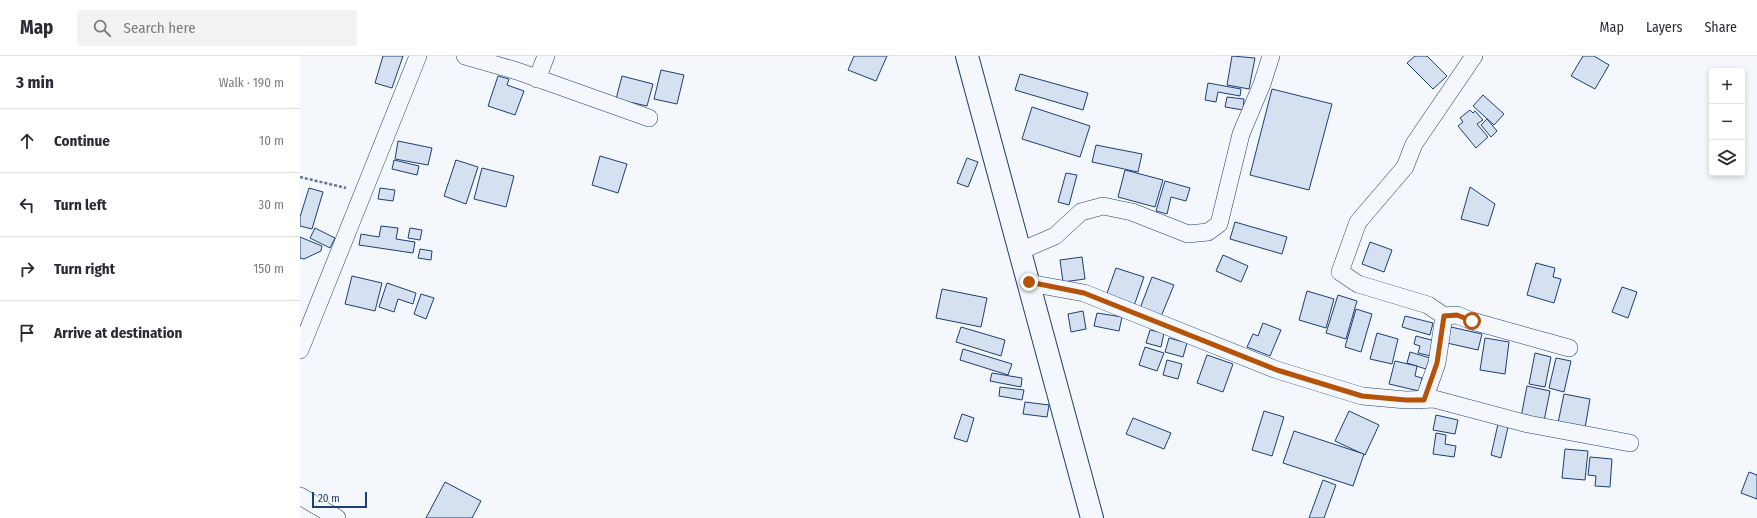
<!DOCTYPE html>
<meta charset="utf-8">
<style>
:root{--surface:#fff;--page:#f2f2f3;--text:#2b2b33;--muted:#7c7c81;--line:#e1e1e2}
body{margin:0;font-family:"Fira Sans Condensed",sans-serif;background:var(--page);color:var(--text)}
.controls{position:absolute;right:12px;top:12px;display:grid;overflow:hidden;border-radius:4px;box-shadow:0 2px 6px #0003}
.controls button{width:36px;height:36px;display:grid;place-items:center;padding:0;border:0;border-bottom:1px solid var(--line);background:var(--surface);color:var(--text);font:20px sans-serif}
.scale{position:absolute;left:12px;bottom:10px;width:55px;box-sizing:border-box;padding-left:4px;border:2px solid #1d3f73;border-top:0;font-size:11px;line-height:14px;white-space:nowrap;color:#1d3f73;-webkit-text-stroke:3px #f4f7fb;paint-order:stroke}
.stop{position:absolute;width:12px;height:12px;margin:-9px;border:3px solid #b45309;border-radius:50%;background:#fff}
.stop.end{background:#b45309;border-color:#fff;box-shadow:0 1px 4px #0008}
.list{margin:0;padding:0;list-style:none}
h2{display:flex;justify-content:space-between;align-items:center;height:52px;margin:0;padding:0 16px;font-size:17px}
h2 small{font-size:13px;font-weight:400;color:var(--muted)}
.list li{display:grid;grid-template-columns:26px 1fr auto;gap:12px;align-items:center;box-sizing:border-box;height:64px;padding:0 16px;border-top:1px solid var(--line)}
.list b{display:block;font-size:15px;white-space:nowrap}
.list em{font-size:13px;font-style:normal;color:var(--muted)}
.icon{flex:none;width:22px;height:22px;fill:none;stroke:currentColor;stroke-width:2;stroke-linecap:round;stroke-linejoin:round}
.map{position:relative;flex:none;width:1457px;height:462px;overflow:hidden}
header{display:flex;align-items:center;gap:24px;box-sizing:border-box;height:56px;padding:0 20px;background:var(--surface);border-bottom:1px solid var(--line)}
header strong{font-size:19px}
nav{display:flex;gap:22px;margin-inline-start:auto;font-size:14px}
.search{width:280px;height:36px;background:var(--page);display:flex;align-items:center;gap:10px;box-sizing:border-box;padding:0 14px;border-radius:4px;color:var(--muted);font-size:15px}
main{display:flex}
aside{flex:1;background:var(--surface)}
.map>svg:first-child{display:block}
.building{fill:#d5e0f0;stroke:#1d3f73}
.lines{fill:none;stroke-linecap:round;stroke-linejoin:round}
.street-casing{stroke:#1d3f73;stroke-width:18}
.primary-casing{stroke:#1d3f73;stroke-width:24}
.path{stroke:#5e769c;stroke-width:2.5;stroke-dasharray:3 2;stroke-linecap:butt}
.street{stroke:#f4f7fb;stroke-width:17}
.primary{stroke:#f4f7fb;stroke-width:22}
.route{stroke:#b45309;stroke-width:5}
</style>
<header>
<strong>Map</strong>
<div class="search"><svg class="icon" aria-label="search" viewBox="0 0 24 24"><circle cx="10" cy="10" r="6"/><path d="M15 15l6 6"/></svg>Search here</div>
<nav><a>Map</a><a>Layers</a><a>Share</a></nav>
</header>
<main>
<aside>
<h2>3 min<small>Walk · 190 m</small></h2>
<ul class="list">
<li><svg class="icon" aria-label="ahead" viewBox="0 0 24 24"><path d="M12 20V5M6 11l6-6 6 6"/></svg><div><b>Continue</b></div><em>10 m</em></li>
<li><svg class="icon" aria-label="left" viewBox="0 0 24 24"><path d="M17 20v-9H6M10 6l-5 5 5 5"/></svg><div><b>Turn left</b></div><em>30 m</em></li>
<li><svg class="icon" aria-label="right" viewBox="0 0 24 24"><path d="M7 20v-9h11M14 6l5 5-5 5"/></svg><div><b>Turn right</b></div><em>150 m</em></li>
<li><svg class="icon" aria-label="arrive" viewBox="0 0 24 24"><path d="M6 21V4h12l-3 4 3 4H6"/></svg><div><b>Arrive at destination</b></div></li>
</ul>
</aside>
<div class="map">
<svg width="1457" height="462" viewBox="0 0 1457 462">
<rect width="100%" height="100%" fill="#f4f7fb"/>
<!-- building -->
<g class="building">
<polygon points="83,0 103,0 92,32 75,27"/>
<polygon points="554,0 587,0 576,25 548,14"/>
<polygon points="932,0 955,2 949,33 927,29"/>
<polygon points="1115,0 1127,0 1147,20 1133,33 1107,7"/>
<polygon points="1283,0 1294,0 1309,9 1295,33 1271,20"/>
<polygon points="361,14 384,19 377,48 354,43"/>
<polygon points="720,18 788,37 783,54 715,34"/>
<polygon points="198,20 209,23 207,29 224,35 215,59 188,50"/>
<polygon points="322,20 353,28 347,50 316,43"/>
<polygon points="908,27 941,33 940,40 918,36 916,46 905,44"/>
<polygon points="972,33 1032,48 1009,134 950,119"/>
<polygon points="1183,39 1204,58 1194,69 1173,50"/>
<polygon points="927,41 944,43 943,54 925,51"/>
<polygon points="732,51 790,70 780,101 722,83"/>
<polygon points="1170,54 1173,57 1175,55 1183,64 1177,68 1188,81 1176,92 1158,70 1163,66 1160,62"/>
<polygon points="1187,63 1197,75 1191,81 1181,69"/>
<polygon points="98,85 132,92 128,109 95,103"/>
<polygon points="796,89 842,98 838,116 792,106"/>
<polygon points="300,100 327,108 318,137 292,129"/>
<polygon points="667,102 678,106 668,131 657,127"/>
<polygon points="94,104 119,110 117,119 92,113"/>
<polygon points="156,104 178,111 166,148 144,140"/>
<polygon points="182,112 214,120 206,151 174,143"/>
<polygon points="825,114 863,124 855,151 818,141"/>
<polygon points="766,117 777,119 769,149 758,146"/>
<polygon points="865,125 890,132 886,145 871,141 867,158 856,155"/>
<polygon points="1170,131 1195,148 1188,170 1161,163"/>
<polygon points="9,132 23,136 12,173 0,170 0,161"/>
<polygon points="80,132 95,134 93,145 78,143"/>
<polygon points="935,166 987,181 982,198 930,183"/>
<polygon points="81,170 98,172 96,183 115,186 113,197 59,189 61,178 79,181"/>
<polygon points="15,172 35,182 30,192 10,182"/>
<polygon points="110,172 122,174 120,184 108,182"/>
<polygon points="0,181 22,190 21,195 4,203 0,202"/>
<polygon points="1070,186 1092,194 1084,216 1062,208"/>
<polygon points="120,193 132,195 131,204 118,202"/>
<polygon points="923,199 948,210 941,226 916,215"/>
<polygon points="782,201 785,223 763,226 760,204"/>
<polygon points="1236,207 1255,212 1253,221 1261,223 1254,247 1227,239"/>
<polygon points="816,212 844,221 834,250 806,240"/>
<polygon points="52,220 82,227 75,255 45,248"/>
<polygon points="852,221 874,229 860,263 839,255"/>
<polygon points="87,227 116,237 113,248 98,243 94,256 79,251"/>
<polygon points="1322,231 1337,236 1328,262 1312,256"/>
<polygon points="642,233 687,242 681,271 636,262"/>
<polygon points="1007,235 1034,243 1026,272 999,264"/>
<polygon points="121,238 134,242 126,263 114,258"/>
<polygon points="1038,239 1057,245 1046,283 1026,277"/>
<polygon points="1056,253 1072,258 1061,296 1045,291"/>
<polygon points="783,255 786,273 771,276 768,258"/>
<polygon points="797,257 822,261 819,275 794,270"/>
<polygon points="1105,260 1133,267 1130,279 1102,271"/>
<polygon points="963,267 981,274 970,300 947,291 953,278 958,280"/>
<polygon points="661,271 705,284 701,300 656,286"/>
<polygon points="1151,271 1182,278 1178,294 1147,287"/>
<polygon points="850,274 864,277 861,291 846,287"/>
<polygon points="1077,277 1098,283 1092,308 1070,303"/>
<polygon points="1116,280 1135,285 1131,300 1118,297 1120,290 1114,288"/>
<polygon points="869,282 887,287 883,301 865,296"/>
<polygon points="1185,282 1209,286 1205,318 1180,314"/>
<polygon points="845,291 864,297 857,315 839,309"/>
<polygon points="663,293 712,308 708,319 660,304"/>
<polygon points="1110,296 1130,302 1126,313 1107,307"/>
<polygon points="1235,297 1251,301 1245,331 1229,328"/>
<polygon points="907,299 933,308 923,336 897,327"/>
<polygon points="1256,302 1271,305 1264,336 1249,332"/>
<polygon points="867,304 882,308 878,323 863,319"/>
<polygon points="1095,305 1117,310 1115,320 1122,322 1119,335 1089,328"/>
<polygon points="692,317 722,322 721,331 690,325"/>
<polygon points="1227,330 1250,335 1244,365 1221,361"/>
<polygon points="700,331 724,334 722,344 699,340"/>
<polygon points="1264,338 1290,343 1285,372 1258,367"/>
<polygon points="725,346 749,349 747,361 723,358"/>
<polygon points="964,355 984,361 972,400 952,394"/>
<polygon points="1049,355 1079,369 1065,399 1035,385"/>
<polygon points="662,358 674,362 667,386 654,382"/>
<polygon points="1136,359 1158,364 1155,378 1133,374"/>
<polygon points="833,362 871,377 864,393 826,378"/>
<polygon points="1198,368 1208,371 1201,402 1191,399"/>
<polygon points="994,375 1064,398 1053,430 983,407"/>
<polygon points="1136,377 1146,379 1145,388 1156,390 1154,401 1133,398"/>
<polygon points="1265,393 1288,395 1285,424 1262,422"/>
<polygon points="1290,401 1312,403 1310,431 1295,430 1296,420 1288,419"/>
<polygon points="1449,416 1457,419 1457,443 1441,437"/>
<polygon points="1023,424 1036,429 1024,462 1009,462"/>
<polygon points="145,426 181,445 172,462 126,462"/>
</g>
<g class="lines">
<!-- street casing -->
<g class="street-casing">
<g id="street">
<polyline points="165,0 217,15 349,62"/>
<polyline points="237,23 246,0"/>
<polyline points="720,195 755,180 781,156 803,150 832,156 888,178 908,176 919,168 941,78 962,28 971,0"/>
<polyline points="729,227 784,237 977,314 1062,340 1106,344 1134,343 1228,368 1330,387"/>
<polyline points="1144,260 1157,259 1172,265 1269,292"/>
<polyline points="0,294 118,0"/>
<polyline points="1124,344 1137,307 1144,260 1128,249 1058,228 1040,216 1058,166 1105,111 1114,88 1174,0"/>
<polyline points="0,440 37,462"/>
</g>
</g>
<!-- primary casing -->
<g class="primary-casing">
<polyline id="primary" points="667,0 792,462"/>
</g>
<!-- path -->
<polyline class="path" points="0,121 46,132"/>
<!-- street -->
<use href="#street" class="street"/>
<!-- primary -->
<use href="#primary" class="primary"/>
</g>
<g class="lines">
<!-- route -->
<polyline class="route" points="729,226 784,237 977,314 1062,340 1106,344 1124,344 1137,307 1144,260 1157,259 1172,265"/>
</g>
</svg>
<div class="controls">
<button>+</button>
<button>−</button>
<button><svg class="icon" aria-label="layers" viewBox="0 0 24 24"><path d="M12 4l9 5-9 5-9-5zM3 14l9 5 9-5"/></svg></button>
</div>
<div class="scale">20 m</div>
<div class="stop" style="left:1172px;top:265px"></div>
<div class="stop end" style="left:729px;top:226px"></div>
</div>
</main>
